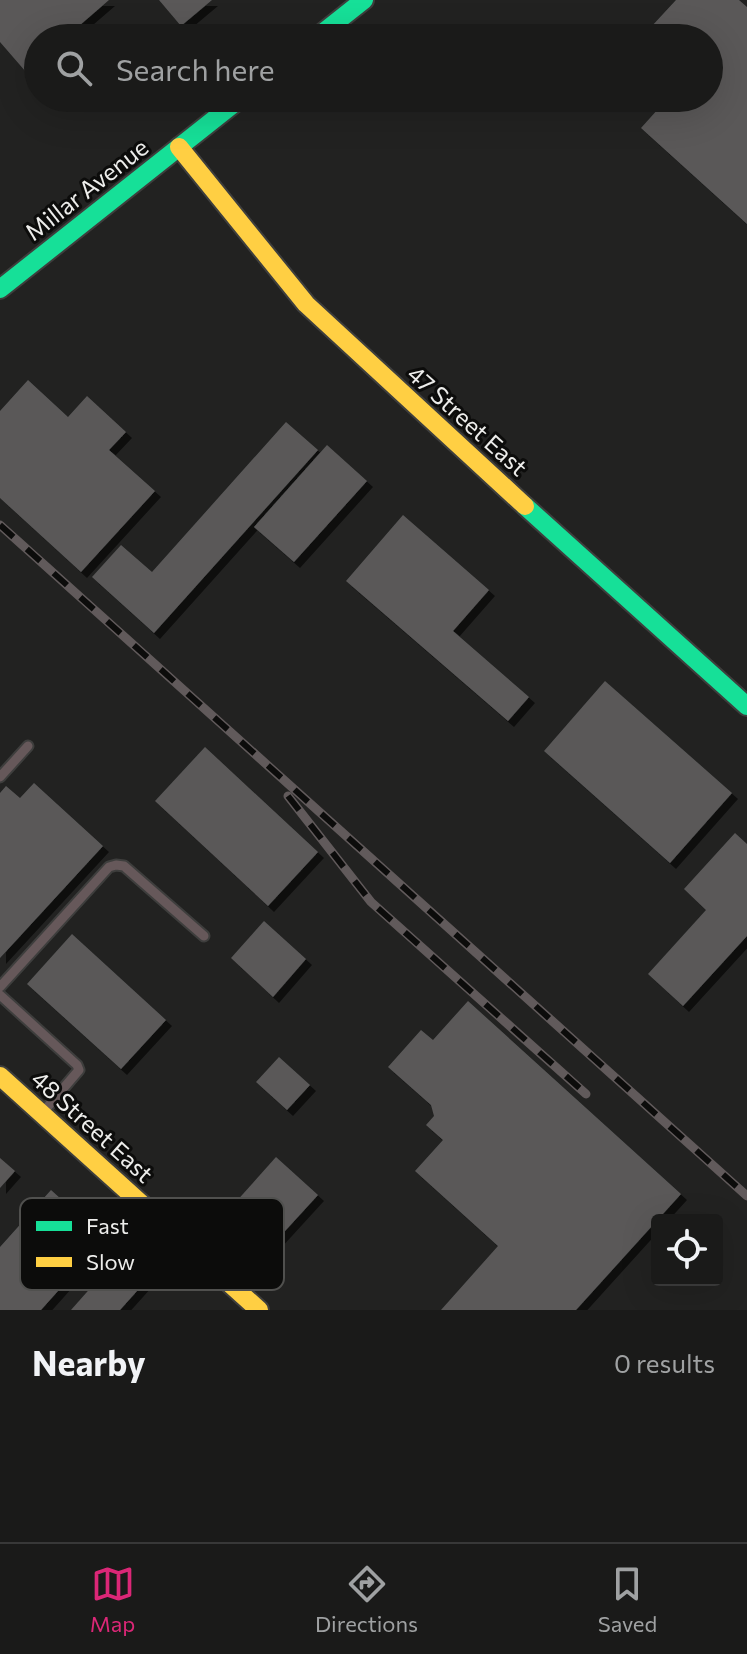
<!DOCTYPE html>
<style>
:root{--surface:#1a1a19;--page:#232322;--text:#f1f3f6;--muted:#9fa1a2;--line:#383838;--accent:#db2777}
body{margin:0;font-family:Commissioner,sans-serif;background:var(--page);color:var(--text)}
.controls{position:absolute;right:24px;bottom:24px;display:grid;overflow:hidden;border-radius:8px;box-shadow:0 8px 32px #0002}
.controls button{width:72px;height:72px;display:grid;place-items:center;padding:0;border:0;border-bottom:2px solid var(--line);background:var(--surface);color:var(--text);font:40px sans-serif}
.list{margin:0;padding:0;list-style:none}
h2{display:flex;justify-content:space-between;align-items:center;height:104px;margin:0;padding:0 32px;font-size:34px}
h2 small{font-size:26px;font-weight:400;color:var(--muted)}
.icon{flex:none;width:44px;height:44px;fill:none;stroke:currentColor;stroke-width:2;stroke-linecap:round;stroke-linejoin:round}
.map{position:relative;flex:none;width:747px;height:1310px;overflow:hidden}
.search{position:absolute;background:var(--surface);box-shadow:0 8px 32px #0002;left:24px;right:24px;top:24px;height:88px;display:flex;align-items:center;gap:20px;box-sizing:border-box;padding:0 28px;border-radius:44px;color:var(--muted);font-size:30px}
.sheet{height:232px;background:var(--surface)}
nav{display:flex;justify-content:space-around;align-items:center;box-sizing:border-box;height:112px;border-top:2px solid var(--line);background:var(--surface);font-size:22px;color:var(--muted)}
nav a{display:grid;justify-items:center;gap:4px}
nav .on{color:var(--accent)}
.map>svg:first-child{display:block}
.building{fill:#5a5959;filter:url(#shadow)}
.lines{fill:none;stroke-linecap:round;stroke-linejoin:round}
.lane-casing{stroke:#3e3e3d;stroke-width:13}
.fast-casing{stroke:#3e3e3d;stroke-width:22}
.slow-casing{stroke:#3e3e3d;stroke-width:22}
.lane{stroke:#66585a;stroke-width:9}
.fast{stroke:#16e098;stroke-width:18}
.slow{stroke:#ffcf43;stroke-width:18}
.rail-casing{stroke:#615a5b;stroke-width:9}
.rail{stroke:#0c0c0b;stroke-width:6;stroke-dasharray:18;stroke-linecap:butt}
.labels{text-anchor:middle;stroke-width:6;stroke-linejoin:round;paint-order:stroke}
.street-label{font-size:24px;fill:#ededeb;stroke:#0c0c0b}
.key{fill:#0c0c0b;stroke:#50504e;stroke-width:2}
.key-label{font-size:22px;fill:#ededeb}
</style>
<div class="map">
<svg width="747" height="1310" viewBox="0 0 747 1310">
<defs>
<filter id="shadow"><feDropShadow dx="6" dy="6" stdDeviation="0" flood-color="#0009"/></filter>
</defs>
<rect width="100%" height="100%" fill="#222221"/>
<!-- building -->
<g class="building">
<polygon points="0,0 109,0 65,38 38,38 38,62 26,72 0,42"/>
<polygon points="159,0 212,0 181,26"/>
<polygon points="676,0 739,0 747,7 747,224 641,128 668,98 709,98 709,38 663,38 651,27"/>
<polygon points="28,380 68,417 87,396 126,432 109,450 155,491 81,572 0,498 0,411"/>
<polygon points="286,422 318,450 154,633 92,577 121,545 152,572"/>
<polygon points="327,445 367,481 294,562 254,527"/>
<polygon points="403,515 489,590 453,631 529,697 508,721 346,581"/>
<polygon points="605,681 732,793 670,863 544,751"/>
<polygon points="205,747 318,852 268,906 155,801"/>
<polygon points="34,783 103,846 0,958 0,793 6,786 20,798"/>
<polygon points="735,833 747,844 747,936 683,1006 648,974 706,910 684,889"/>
<polygon points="264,921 306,959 273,997 231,958"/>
<polygon points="72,934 166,1020 121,1069 27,984"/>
<polygon points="468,1001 681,1194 576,1310 441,1310 498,1246 415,1171 443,1140 426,1125 434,1116 431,1105 388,1067 421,1030 433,1040"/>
<polygon points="279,1057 310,1085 287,1110 256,1082"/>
<polygon points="276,1157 318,1195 275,1242 234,1204"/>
<polygon points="0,1158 15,1171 0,1188"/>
<polygon points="51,1190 92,1227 79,1242 92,1253 41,1310 0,1310 0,1247"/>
<polygon points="118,1257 146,1281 120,1310 71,1310"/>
</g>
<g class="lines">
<!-- lane casing -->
<g class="lane-casing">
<g id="lane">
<polyline points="0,777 28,746"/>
<polyline points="0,987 109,867 116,865 124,866 204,936"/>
<polyline points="0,995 77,1065 79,1070 44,1111"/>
</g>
</g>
<!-- fast casing -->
<g class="fast-casing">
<g id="fast">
<polyline points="316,38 364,0"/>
<polyline points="0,289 241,98"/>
<polyline points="525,506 747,706"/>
</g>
</g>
<!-- slow casing -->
<g class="slow-casing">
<g id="slow">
<polyline points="179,147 306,304 525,506"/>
<polyline points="0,1076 259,1310"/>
</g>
</g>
<!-- lane -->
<use href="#lane" class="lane"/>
<!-- fast -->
<use href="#fast" class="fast"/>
<!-- slow -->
<use href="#slow" class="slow"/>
<!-- rail casing -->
<g class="rail-casing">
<g id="rail">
<polyline points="0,525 747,1196"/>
<polyline points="288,796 371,902 586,1094"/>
</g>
</g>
<!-- rail -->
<use href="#rail" class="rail"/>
</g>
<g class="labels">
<!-- street labels -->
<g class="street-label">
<text transform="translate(87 190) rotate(-38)" y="8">Millar Avenue</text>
<text transform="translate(467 421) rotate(42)" y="8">47 Street East</text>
<text transform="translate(92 1127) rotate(42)" y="8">48 Street East</text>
</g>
</g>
<!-- legend -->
<rect x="20" y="1198" width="264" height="92" rx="12" class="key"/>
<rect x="36" y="1221" width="36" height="10" fill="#16e098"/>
<rect x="36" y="1257" width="36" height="10" fill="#ffcf43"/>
<g class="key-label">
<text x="86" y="1234">Fast</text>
<text x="86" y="1270">Slow</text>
</g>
</svg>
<div class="controls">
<button><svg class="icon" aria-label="locate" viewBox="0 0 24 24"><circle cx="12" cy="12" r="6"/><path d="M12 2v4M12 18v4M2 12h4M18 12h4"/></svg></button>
</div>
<div class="search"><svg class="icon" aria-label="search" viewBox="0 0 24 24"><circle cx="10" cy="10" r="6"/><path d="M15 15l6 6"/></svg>Search here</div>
</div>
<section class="sheet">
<h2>Nearby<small>0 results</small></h2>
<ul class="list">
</ul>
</section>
<nav>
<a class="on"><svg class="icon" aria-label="map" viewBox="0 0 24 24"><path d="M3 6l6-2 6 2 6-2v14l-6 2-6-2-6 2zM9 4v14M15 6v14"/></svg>Map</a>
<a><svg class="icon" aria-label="directions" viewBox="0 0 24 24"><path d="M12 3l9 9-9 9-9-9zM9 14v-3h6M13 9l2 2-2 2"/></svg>Directions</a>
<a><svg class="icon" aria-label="saved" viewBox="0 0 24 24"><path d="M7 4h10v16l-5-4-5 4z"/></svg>Saved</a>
</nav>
